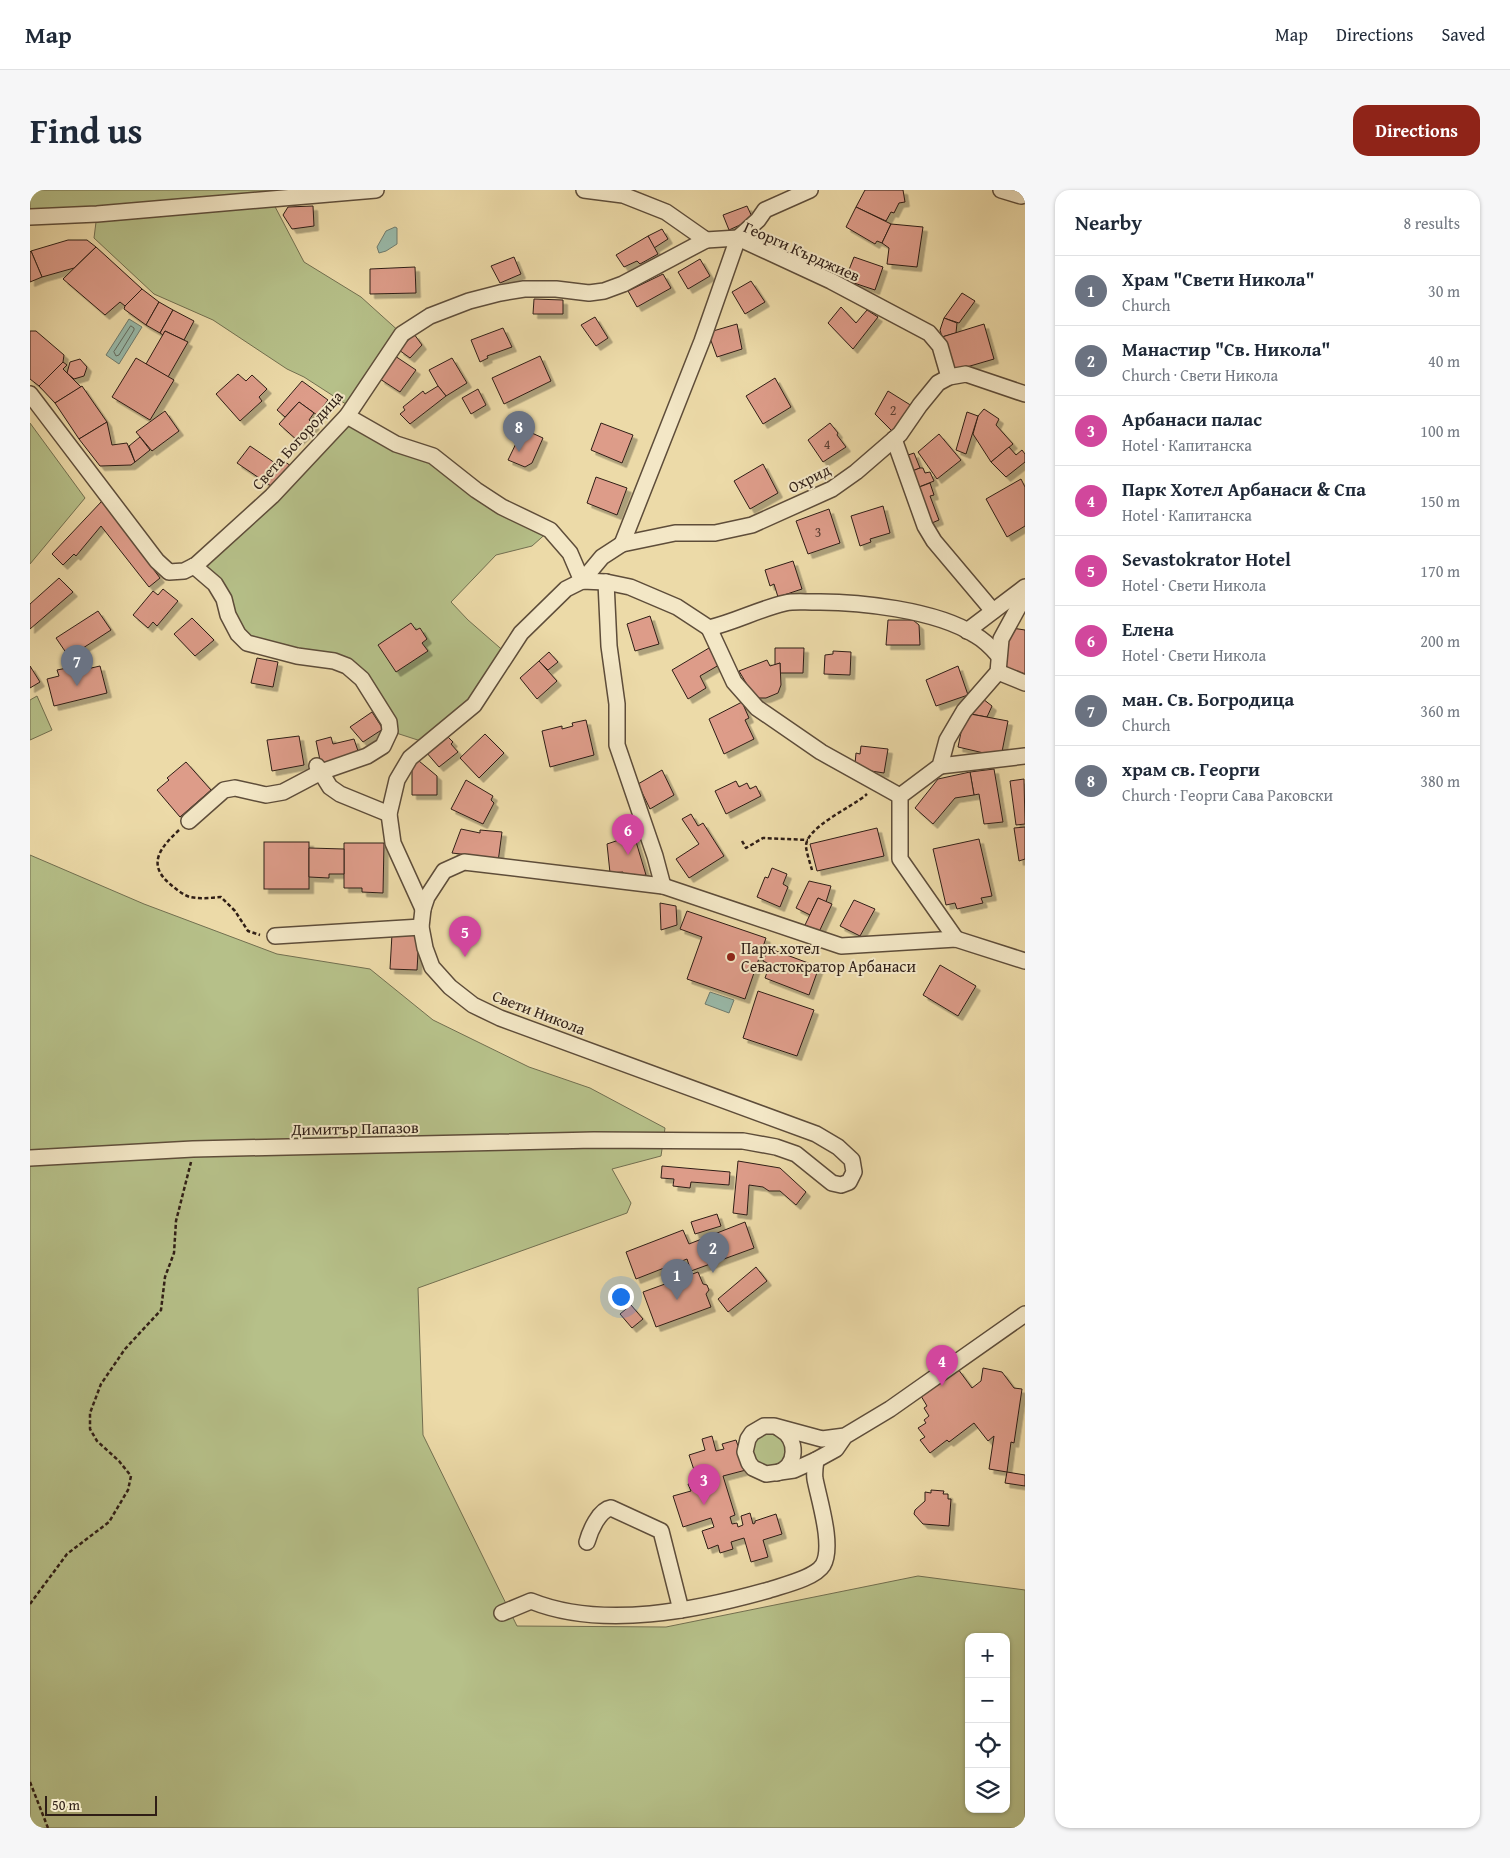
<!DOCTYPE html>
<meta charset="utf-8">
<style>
:root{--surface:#fff;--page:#f6f6f7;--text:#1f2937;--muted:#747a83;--line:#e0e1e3;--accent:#8f2418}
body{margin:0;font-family:"Gentium Book Plus",serif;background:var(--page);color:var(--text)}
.controls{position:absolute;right:15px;bottom:15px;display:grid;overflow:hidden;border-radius:10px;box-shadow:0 1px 4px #0004}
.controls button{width:45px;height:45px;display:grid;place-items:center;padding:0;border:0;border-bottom:1px solid var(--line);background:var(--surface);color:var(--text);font:25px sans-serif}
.scale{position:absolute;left:15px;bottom:12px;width:112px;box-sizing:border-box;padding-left:5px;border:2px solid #2f1e16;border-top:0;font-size:14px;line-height:18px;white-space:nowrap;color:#2f1e16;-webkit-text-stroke:4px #f3e7c6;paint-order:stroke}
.you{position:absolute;left:590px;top:1106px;width:18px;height:18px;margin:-12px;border:4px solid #fff;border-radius:50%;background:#1a73e8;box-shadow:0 0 0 8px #1a73e833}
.badge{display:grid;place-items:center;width:32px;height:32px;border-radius:50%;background:var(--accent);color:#fff;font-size:16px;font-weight:700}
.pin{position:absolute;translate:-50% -41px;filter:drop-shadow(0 1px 2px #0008)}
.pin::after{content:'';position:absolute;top:26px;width:18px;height:15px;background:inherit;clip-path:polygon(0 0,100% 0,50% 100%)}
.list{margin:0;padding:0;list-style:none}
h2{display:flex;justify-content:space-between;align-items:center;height:65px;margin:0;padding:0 20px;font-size:21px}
h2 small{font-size:16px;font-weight:400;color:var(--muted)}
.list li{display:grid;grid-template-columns:32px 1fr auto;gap:15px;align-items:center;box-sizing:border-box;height:70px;padding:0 20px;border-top:1px solid var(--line)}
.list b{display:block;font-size:19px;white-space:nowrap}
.list p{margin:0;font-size:16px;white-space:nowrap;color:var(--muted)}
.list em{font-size:16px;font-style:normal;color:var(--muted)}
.icon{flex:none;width:28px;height:28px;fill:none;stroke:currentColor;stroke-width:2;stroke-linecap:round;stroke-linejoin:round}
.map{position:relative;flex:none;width:995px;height:1638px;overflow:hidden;border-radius:15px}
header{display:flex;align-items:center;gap:30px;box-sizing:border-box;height:70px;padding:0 25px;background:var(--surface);border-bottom:1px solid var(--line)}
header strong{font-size:24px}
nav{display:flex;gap:28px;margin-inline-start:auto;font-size:18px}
.intro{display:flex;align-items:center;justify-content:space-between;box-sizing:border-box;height:120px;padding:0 30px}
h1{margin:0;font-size:35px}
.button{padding:12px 22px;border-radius:15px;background:var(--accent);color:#fff;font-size:18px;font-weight:700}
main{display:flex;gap:30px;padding:0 30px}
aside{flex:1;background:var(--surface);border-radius:15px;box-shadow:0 1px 4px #0004}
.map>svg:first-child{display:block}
.green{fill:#b6c089;stroke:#726f50;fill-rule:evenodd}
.water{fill:#99baaa;stroke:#6f7c6f}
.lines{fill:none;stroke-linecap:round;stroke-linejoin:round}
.shore{stroke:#646c60;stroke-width:1}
.building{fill:#dd9c89;stroke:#2f1e16;filter:url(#shadow)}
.minor-casing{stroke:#5e4d3a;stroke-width:18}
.path{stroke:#2f1e16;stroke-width:2.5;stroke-dasharray:4 2.5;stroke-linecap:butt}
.minor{stroke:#f3e7c6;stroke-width:15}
.poi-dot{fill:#8f2418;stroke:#f3e7c6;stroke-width:2}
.labels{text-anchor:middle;stroke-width:4;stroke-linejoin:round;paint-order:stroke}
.number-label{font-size:14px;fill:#5a3e33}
.street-label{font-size:16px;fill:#2f1e16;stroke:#f3e7c6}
.poi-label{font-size:16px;fill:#2f1e16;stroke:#f3e7c6;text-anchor:start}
</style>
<header>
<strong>Map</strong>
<nav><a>Map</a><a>Directions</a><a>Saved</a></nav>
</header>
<div class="intro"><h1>Find us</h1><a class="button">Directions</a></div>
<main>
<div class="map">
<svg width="995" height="1638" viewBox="0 0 995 1638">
<defs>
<filter id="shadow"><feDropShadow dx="4.5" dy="4.5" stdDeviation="0" flood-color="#0004"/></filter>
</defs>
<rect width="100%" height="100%" fill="#ecdaa8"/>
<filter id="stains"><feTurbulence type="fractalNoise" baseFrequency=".004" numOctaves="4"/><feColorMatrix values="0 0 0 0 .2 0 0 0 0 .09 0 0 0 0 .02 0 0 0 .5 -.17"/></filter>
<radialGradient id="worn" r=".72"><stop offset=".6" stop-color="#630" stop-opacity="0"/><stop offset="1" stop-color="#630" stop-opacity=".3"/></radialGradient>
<!-- green -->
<g class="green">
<polygon points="0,0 287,0 241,9 274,72 331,107 372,144 322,218 274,187 257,179 183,130 124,104 64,48 67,24 0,27"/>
<polygon points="317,226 403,266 520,340 502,356 466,365 421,412 438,430 477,464 444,515 397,553 360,541 317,476 217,453 164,376"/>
<polygon points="0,233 55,308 0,374"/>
<polygon points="7,506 22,540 0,550 0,510"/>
<path d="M0,665L114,714L247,764L340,779L403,830L499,877L560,898L635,938L631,966L582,979L601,1013L597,1023L388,1098L393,1245L487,1436L636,1437L888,1386L995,1400V1638H0ZM939,1447H976V1619H939Z"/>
<polygon points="752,1239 762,1269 729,1282 718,1249 722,1243"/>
</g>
<!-- water -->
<g class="water">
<polygon points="365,37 367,38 367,54 356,61 349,63 347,57 356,41"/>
<polygon points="99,129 112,137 89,174 76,165"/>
<polygon points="680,802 704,810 699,823 675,814"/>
</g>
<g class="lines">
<!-- shore -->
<polygon class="shore" points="101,136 104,138 104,140 89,165 86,166 84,162"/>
</g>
<!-- building -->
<g class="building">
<polygon points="835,0 873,0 875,12 869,13 864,23 861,22 856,31 826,17"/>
<polygon points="283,16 284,36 262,39 253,25 258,17"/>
<polygon points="717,16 723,29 699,40 693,25"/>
<polygon points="826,17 861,34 852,53 847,51 845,54 816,37"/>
<polygon points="861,34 893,37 887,77 857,74 859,58 852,53"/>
<polygon points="632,39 638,49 624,58 618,46"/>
<polygon points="618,46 628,64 610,74 607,71 594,77 586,65"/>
<polygon points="38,50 57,50 66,57 44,78 12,87 1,61"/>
<polygon points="66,57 112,99 95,116 90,112 75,125 33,89"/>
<polygon points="1,61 12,87 0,92 0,62"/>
<polygon points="484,67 491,84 470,93 461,76"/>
<polygon points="824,67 853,77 845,100 815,90"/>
<polygon points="670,69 680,86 658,99 648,82"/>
<polygon points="385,77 386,103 340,104 340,79"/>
<polygon points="633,84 641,98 607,117 598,101"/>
<polygon points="721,91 735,112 715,124 702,102"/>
<polygon points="112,99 129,112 116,135 94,119 95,116"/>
<polygon points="932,103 945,111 929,133 914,128"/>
<polygon points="504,109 533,110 533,124 503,124"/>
<polygon points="129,112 143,120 130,143 116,135"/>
<polygon points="811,117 826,133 837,120 848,127 823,159 798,133"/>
<polygon points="143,120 164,131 154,150 135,141 133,145 130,143"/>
<polygon points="565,127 578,148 566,156 551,135"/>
<polygon points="914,128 927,133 926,143 912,147 910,140"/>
<polygon points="707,134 712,159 687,167 680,148 683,141"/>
<polygon points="954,134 964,169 923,181 912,147"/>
<polygon points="473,138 482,157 457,166 458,168 450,172 441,150"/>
<polygon points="0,141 6,141 34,165 33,172 9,196 0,189"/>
<polygon points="135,141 158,152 138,187 116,174"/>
<polygon points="384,144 392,155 380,168 369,160"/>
<polygon points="365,166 386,180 370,202 350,189"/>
<polygon points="510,166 521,191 474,214 462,188"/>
<polygon points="106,168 144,190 120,230 82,207"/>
<polygon points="422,168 437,193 416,206 408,196 399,180"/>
<polygon points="50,169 57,177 54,186 44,189 37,183 40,172"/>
<polygon points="33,172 37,175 33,179 51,197 25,213 9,196"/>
<polygon points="208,184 216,191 222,185 237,199 229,207 232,211 210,231 186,204"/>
<polygon points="745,188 761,217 733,234 716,206"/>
<polygon points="272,191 298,210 287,225 269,212 255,227 247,220"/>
<polygon points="52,196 77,232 49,249 25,213"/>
<polygon points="408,196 416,206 380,234 370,224 375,220 373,217 393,201 395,204"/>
<polygon points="448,199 456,215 441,224 432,208"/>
<polygon points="858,201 882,216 863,242 845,224"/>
<polygon points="269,212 284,223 279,230 285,235 268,251 249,234"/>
<polygon points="954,219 969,229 966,235 983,254 961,272 943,244 948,226"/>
<polygon points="135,221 149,241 122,261 106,242"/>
<polygon points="937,222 948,226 936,264 926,260"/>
<polygon points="77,232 82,255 97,253 105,272 101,275 70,276 49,249"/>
<polygon points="571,233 603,245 592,273 561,260"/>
<polygon points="800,233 808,243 807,245 816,257 793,272 778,250"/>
<polygon points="493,239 513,248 502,273 495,277 478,270"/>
<polygon points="909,244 931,270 907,289 888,262"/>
<polygon points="110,247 120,260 105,272 99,256"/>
<polygon points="220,256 245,273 248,267 261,276 244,298 207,273"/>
<polygon points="979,257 986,265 992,260 995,264 995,272 976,287 961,272"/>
<polygon points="884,263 890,278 877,283 872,267"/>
<polygon points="733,274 748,303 720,319 704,291"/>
<polygon points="890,278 893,278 895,283 900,282 904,291 884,299 877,283"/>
<polygon points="566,287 597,298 587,325 557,313"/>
<polygon points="991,289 995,297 995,336 977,347 956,309"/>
<polygon points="900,293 904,305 900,306 909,330 897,335 884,299"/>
<polygon points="72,311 130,388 119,397 71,336 46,366 44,364 33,375 22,364"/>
<polygon points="853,316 860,343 840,349 841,352 830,356 821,326"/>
<polygon points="799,319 810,353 778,364 766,331"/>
<polygon points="763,371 772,399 748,407 744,394 740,396 735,380"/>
<polygon points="29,388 43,402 0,439 0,414"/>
<polygon points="133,399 148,411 127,436 123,432 118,438 103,425 123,401 128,405"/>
<polygon points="68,421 81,440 39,467 26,448"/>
<polygon points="620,426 629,454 605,461 597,434"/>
<polygon points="162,428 184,450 165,466 144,444"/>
<polygon points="858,430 883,430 889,435 890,455 856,455"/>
<polygon points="381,433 386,440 390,438 397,449 392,453 398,461 366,482 348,455"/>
<polygon points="982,438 995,440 995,484 973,477 976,450"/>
<polygon points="679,458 689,475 670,486 676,498 658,509 642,480"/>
<polygon points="745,458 774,458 773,483 750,483 750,473 745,475"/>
<polygon points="803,461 821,462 820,485 794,484 795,465 803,464"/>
<polygon points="519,462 528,472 518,480 509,471"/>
<polygon points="227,468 248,472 243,497 221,493"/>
<polygon points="737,470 740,476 750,473 751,495 748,503 736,508 725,508 709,481"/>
<polygon points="509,471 527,491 507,509 490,488"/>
<polygon points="0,476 10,492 0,498"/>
<polygon points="47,476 48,481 70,476 77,503 24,516 17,489 29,486 27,480"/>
<polygon points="928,476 938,505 906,516 896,490"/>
<polygon points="953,509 962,516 957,527 941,524"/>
<polygon points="712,512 719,528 715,530 724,549 694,564 679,529"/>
<polygon points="342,522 353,539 333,552 320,537"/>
<polygon points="935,523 978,531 971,567 928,557"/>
<polygon points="556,530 564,565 520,577 512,541 532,536 532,539 543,536 542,533"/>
<polygon points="455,544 474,563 449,588 430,568"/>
<polygon points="269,546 274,575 242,581 237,550"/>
<polygon points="417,546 423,552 421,554 428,562 409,577 396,562"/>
<polygon points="301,547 303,554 324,549 329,564 291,575 286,551"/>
<polygon points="831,556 858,559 854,583 828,579 829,574 825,574 826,563 830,564"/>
<polygon points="389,571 407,586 407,605 382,605 382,572"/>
<polygon points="156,572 181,600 150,627 127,600 139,590 137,588"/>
<polygon points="964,579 973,632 954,634 949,604 944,605 940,582"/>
<polygon points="632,580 644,605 620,619 608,594"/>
<polygon points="940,582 944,605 925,608 903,634 885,618 908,589"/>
<polygon points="994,589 995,634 986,635 980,591"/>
<polygon points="436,590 463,606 461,610 464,613 453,634 421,619"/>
<polygon points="706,591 709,597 717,593 720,599 726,596 731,606 696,624 685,601"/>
<polygon points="661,624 668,636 673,633 694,666 659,688 646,669 669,654 652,629"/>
<polygon points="995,637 995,669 989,671 984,638"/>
<polygon points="847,638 854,666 787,681 780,654"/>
<polygon points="431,639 450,643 450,640 472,642 468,672 439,669 439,665 422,663"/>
<polygon points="604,645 616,685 595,689 593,682 580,683 577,654"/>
<polygon points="949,649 962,706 951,708 953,713 927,719 925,713 916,715 903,659"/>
<rect x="234" y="652" width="45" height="47"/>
<polygon points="314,653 354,653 353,703 332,702 332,698 314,698"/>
<polygon points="279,658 314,659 314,684 299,684 299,688 279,687"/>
<polygon points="742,678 757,684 753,694 758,697 750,717 727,707 735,687 738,688"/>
<polygon points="779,691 801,696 796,712 788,708 780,725 766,718"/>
<polygon points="788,708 802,714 789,742 775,735"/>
<polygon points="824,710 845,719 830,746 810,736"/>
<polygon points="630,713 646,716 647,735 631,740"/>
<polygon points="657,721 736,748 715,809 657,789 672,747 650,739"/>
<polygon points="362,744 389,745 387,780 360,779"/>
<polygon points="738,758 789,777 779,805 735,788 740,774 733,771"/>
<polygon points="910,775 946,796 928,826 893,805"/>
<polygon points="728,801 784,820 767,866 713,848"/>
<polygon points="708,971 750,978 776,1002 766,1015 750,1001 739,1001 733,997 719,995 717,1025 703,1023"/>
<polygon points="632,976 700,982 699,995 661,992 660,998 643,996 644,989 631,988"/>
<polygon points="687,1024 691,1036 665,1044 661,1032"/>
<polygon points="715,1032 724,1058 661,1081 657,1069 606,1089 596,1062 653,1040 659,1054"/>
<polygon points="726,1077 737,1091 698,1122 688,1109"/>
<polygon points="668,1082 673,1094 677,1095 679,1100 676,1104 681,1117 626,1137 613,1102"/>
<polygon points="601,1115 613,1129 602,1138 590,1124"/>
<polygon points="953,1178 972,1182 984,1198 992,1199 984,1253 981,1252 977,1282 959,1279 964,1246 958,1251 944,1233 919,1252 917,1250 900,1263 890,1250 895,1247 888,1238 896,1233 894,1230 899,1226 894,1218 897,1216 891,1206 928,1179 942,1198 951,1191"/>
<polygon points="682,1246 686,1261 694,1259 692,1254 706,1250 716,1280 693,1286 705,1325 700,1327 702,1334 707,1333 708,1337 713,1335 711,1326 720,1323 723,1334 725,1333 725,1331 746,1324 752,1344 733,1350 738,1367 721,1372 714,1348 701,1352 703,1359 690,1363 688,1355 678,1359 672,1341 684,1337 681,1328 653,1337 643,1306 661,1301 658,1294 668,1292 659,1265 675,1260 672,1249"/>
<polygon points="977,1282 995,1285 995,1296 975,1293"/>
<polygon points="901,1300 914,1301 913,1304 918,1304 918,1309 921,1309 919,1336 893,1334 884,1324 885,1320 895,1311 895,1302 901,1303"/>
</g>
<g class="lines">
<!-- minor casing -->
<g class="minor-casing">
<g id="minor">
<polyline points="554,0 593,5 636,22 676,50 708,48 801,91 899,143 910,156 919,187"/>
<polyline points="971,0 991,6 995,5"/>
<polyline points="0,27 67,24 346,0"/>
<polyline points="0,204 127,371 139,382 154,381 166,375 242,306 317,226 372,144 400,126 439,111 470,103 494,99 526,99 559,103 574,101 593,94 676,50"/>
<polyline points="317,226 366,254 403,266 446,300 472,317 520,340 540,363 552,391"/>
<polyline points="864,249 895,336 904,351 963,421"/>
<polyline points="592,354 672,151 708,48 728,30 735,20 780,0"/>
<polyline points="552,391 572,367 592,354 645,343 685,343 722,335 802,299 826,282 870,244 890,215 908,193 919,187 936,184 995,204"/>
<polyline points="576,392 579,456 587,514 587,555 625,666 633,696"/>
<polyline points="679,438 704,492 727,518 791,562 870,606"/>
<polyline points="937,441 995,397"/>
<polyline points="968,482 995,493"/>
<polyline points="287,576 300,597 310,604 359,624"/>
<polyline points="910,576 995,566"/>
<polyline points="159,631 194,600 205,598 236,605 253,602 291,582 337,566 353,556 360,541 359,532 332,489 317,476 304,471 267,466 217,453 208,444 198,425 194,409 185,394 164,376"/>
<path d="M393,719L363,653L359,624L367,590L380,568L444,515L491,443L536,399L552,391L576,392L600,397L647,417L679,438C705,432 729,419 755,413C764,411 773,412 782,412C827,411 907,420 945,445C954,450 961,457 968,465"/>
<polyline points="245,746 391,737"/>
<polyline points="926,749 870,669 870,606 910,576 917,550 934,521 968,482 971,449 995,405"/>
<polyline points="0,968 163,959 564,950 713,951 746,957 766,964 802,993 811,995 819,992 824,982 822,970 808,957 786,944 470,828 443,815 420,797 402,777 395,758 391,737 393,719 397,707 414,681 434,672 633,696 811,756 926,749 995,771"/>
<polyline points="815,1246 792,1249 744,1236 734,1236 722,1243 718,1249 715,1262 719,1273 723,1278 736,1284 764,1280 786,1270 806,1259 815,1246 860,1219 995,1124"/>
<path d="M747,1283C768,1276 768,1249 750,1239"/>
<path d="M557,1352C560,1341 569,1320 581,1318L631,1341L651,1420"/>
<path d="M472,1423L501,1411C573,1440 668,1420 739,1400C754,1395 785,1388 793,1375C804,1356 789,1310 785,1289C784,1283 785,1277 786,1270"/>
</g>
</g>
<!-- path -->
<g class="path">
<path d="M149,640C131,657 116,674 140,694C146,699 153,705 160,707C170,709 181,708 191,707L205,721L218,741L230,745"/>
<polyline points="712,651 716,658 733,648 778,650"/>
<path d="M782,680C780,673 777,664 776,657C775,637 823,617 837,604"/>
<polyline points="0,1414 37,1364 79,1332 98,1300 101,1286 89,1271 67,1251 60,1239 60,1223 71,1194 95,1159 131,1120 135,1087 144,1063 146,1031 161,972"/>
<polyline points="0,1592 18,1638"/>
</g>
<!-- minor -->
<use href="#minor" class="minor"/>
</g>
<!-- markers -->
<circle class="poi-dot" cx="701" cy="767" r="5"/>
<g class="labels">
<!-- number labels -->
<g class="number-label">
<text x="863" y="225">2</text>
<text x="797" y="259">4</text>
<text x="788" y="347">3</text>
</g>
<!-- street labels -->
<g class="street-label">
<text transform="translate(772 61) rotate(24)" y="6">Георги Кърджиев</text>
<text transform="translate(267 250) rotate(-48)" y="6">Света Богородица</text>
<text transform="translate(779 288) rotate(-27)" y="6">Охрид</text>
<text transform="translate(509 822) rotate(21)" y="6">Свети Никола</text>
<text transform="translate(325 938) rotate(-1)" y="6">Димитър Папазов</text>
</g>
<!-- poi labels -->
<g class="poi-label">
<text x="711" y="764">Парк хотел<tspan x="711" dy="18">Севастократор Арбанаси</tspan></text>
</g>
</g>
<rect width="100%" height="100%" filter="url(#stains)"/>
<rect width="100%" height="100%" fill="url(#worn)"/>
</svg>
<div class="controls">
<button>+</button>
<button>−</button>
<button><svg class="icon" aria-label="locate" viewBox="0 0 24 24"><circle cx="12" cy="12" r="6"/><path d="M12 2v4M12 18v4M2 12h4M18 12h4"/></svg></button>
<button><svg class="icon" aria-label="layers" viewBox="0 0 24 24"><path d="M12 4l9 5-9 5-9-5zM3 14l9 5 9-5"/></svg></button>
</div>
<div class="scale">50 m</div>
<div class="you"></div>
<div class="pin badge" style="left:647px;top:1110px;background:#6b7280">1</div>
<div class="pin badge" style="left:683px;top:1083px;background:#6b7280">2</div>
<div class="pin badge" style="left:674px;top:1315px;background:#d1479c">3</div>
<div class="pin badge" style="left:912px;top:1196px;background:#d1479c">4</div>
<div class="pin badge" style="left:435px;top:767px;background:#d1479c">5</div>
<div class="pin badge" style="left:598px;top:665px;background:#d1479c">6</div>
<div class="pin badge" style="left:47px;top:496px;background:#6b7280">7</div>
<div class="pin badge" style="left:489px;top:262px;background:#6b7280">8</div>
</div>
<aside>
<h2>Nearby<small>8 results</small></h2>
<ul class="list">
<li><span class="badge" style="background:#6b7280">1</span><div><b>Храм &quot;Свети Никола&quot;</b><p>Church</p></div><em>30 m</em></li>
<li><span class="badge" style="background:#6b7280">2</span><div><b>Манастир &quot;Св. Никола&quot;</b><p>Church · Свети Никола</p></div><em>40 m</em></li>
<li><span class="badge" style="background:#d1479c">3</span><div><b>Арбанаси палас</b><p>Hotel · Капитанска</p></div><em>100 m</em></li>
<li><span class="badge" style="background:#d1479c">4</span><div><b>Парк Хотел Арбанаси &amp; Спа</b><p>Hotel · Капитанска</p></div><em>150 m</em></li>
<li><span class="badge" style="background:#d1479c">5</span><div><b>Sevastokrator Hotel</b><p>Hotel · Свети Никола</p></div><em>170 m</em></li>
<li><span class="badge" style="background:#d1479c">6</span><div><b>Елена</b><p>Hotel · Свети Никола</p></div><em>200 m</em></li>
<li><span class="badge" style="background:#6b7280">7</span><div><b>ман. Св. Богродица</b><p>Church</p></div><em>360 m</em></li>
<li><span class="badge" style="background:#6b7280">8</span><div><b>храм св. Георги</b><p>Church · Георги Сава Раковски</p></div><em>380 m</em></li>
</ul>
</aside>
</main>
